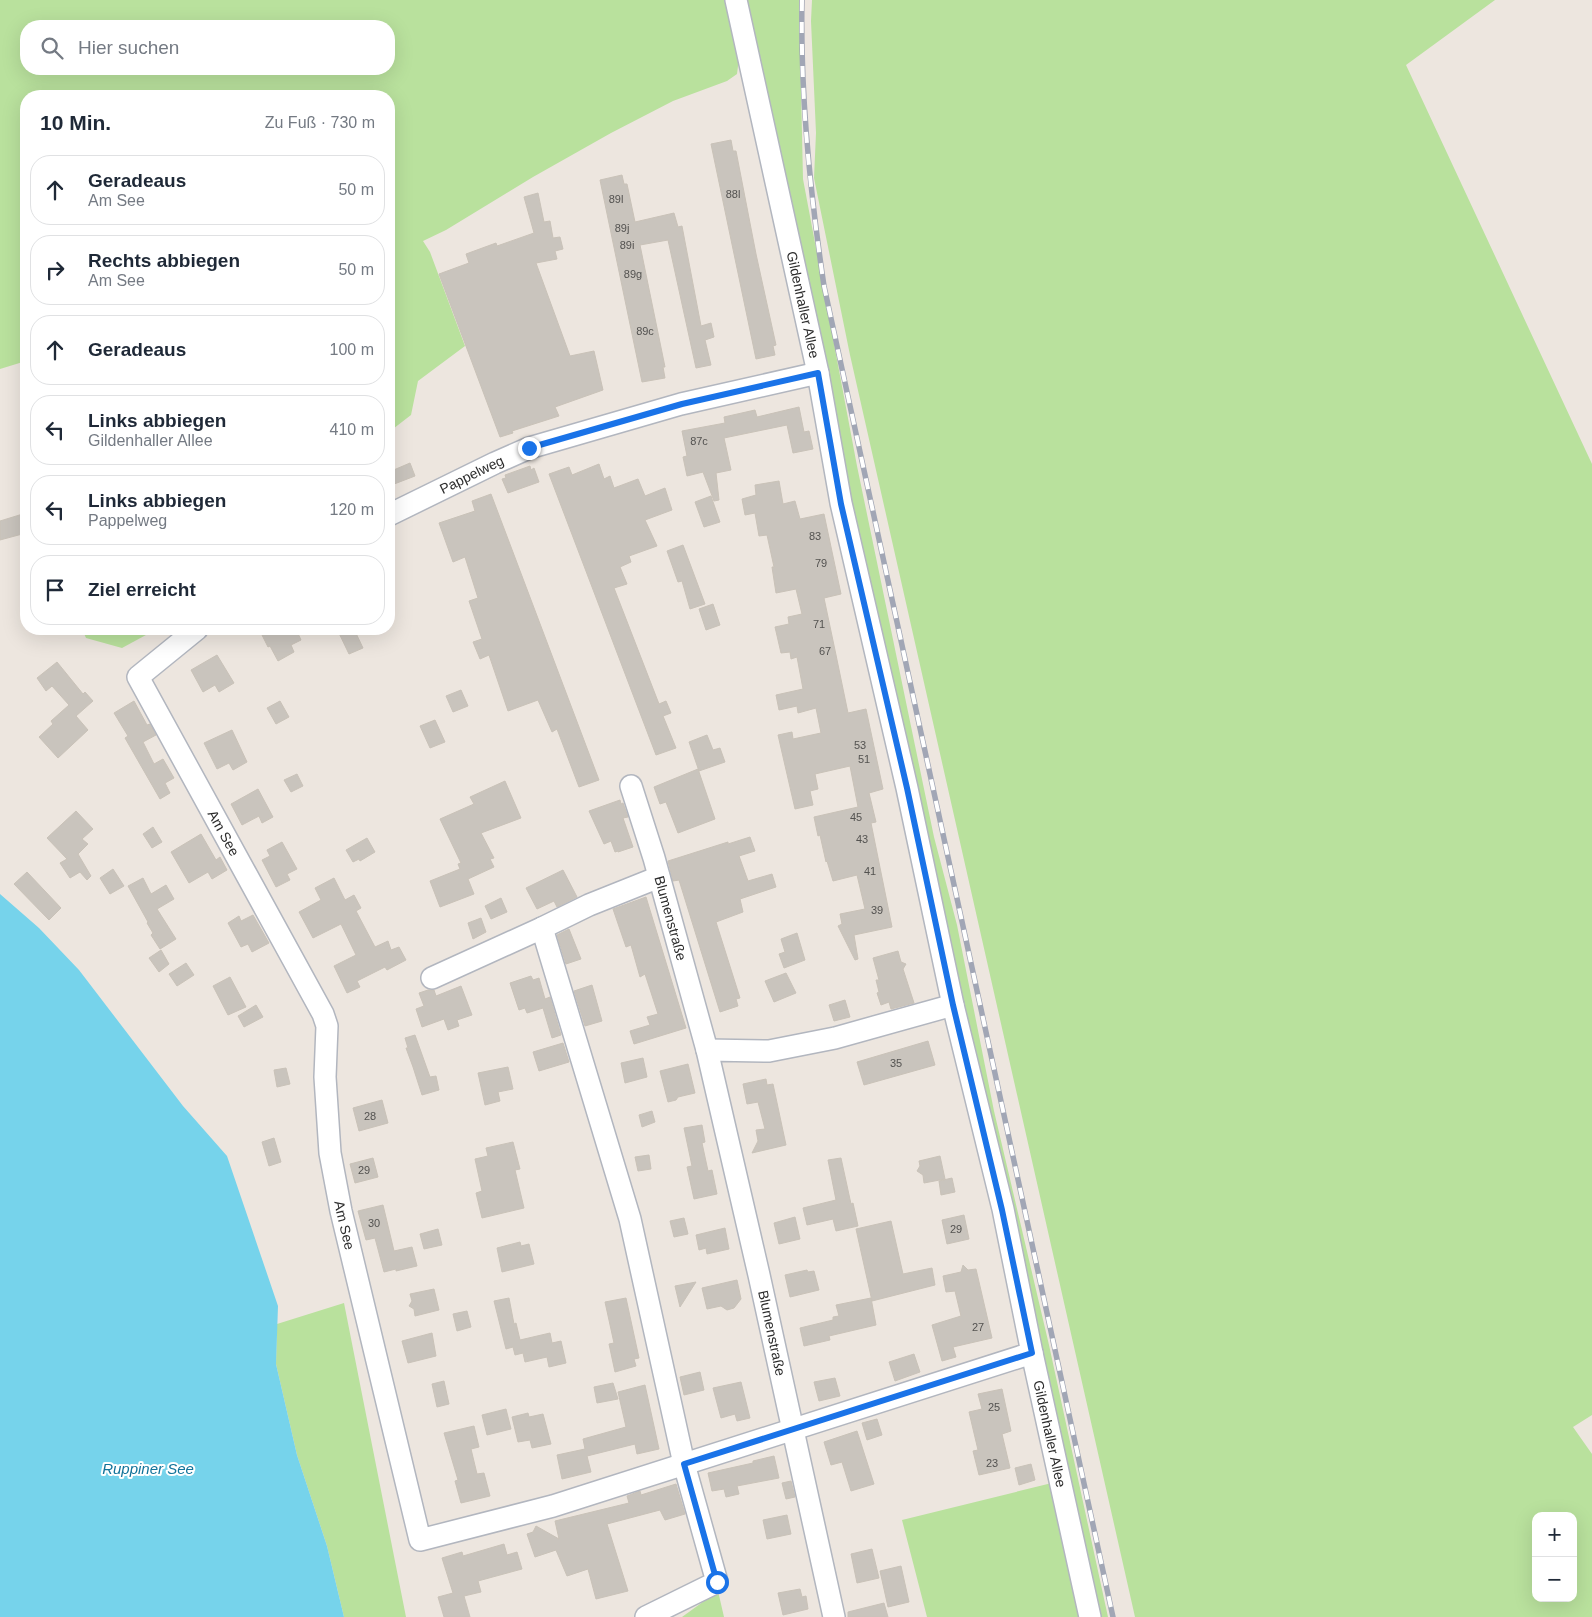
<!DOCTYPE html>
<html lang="de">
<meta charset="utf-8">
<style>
:root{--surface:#fff;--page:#f6f6f7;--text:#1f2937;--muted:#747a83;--line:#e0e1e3}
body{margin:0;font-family:Arial,sans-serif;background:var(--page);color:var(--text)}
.controls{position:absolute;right:15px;bottom:15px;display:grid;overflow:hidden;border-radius:10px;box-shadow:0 5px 20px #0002}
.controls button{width:45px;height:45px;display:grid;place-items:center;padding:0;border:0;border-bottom:1px solid var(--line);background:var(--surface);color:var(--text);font:25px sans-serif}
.stop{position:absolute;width:15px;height:15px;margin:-11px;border:4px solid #1a73e8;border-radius:50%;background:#fff}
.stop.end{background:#1a73e8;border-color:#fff;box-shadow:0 1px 5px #0008}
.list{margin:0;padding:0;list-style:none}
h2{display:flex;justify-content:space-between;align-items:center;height:65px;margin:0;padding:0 20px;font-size:21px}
h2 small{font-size:16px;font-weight:400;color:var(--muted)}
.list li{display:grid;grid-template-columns:32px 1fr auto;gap:15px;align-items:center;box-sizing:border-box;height:70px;margin:0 10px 10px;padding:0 10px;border:1px solid var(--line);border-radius:20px}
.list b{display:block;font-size:19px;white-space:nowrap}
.list p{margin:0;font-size:16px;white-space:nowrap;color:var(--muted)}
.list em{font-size:16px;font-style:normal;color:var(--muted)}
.icon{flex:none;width:28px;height:28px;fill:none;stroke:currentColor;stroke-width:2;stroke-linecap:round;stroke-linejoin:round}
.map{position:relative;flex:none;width:1592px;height:1617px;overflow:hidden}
.search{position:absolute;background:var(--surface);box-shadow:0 5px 20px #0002;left:20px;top:20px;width:375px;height:55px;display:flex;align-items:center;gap:12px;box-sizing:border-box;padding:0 18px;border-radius:20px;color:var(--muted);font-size:19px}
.panel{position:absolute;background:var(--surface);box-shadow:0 5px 20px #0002;left:20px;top:90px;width:375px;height:545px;border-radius:20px}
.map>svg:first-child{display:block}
.green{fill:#b9e19d;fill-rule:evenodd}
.water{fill:#76d3eb}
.building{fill:#c9c4bd;stroke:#c9c2b8}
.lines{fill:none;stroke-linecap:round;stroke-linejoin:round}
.minor-casing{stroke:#b2b6bf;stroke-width:24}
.minor{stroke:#fff;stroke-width:21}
.rail-casing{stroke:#a1a6b5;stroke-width:5.5}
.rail{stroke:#fff;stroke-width:4;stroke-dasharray:11;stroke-linecap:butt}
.route{stroke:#1a73e8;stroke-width:6}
.labels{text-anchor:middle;stroke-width:4;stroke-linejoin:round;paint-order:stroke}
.number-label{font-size:11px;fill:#535250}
.street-label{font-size:14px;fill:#2c2c2c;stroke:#fff}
.water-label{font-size:15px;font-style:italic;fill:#12739a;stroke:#fff}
</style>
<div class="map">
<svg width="1592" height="1617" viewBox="0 0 1592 1617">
<rect width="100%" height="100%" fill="#ede6df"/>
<!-- green -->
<g class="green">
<path d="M0,0H799L803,179L857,466L934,837L957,925L994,1111L1049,1345L1108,1617H927L902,1520L1056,1482L740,50L737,74L727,81L673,101L611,133L533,177L446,230L423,241L430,252L465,346L418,381L411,415L389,432V96H26V361L0,369ZM26,26H389V69H26Z"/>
<path d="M812,0H1495L1406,65L1592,464V1415L1573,1427L1592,1454V1617H1135L850,355L814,178L816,133L811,21ZM1536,1516H1573V1598H1536Z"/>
<polygon points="82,629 157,629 122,648 86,638"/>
<polygon points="344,1303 406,1617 344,1617 327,1546 297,1455 276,1364 277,1324"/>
<polygon points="718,1591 724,1617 682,1617"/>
</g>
<!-- water -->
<polygon class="water" points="0,894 39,928 79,970 183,1106 227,1156 278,1306 276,1364 297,1455 327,1546 344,1617 0,1617"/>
<!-- building -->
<g class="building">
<polygon points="731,140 733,151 736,151 756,254 776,345 773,346 775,355 756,359 711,144"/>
<polygon points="622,175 624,184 627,184 635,222 674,213 678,227 682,226 701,326 711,323 714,337 705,340 711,365 696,368 668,240 640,245 665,367 663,367 665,378 642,382 600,180"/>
<polygon points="538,193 544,222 550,221 553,238 560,237 563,249 555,251 557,259 536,263 570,356 594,351 603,390 555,407 559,416 512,431 513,433 500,437 439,274 469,263 466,254 496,243 497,246 534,233 524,197"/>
<polygon points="799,407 804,432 809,431 813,449 793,453 787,425 724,438 731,470 716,473 719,500 714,501 703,472 687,476 683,457 687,456 682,431 725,423 724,417 755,410 757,417"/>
<polygon points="410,463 415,476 389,486 389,472"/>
<polygon points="599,464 604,479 610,476 614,488 638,479 645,496 665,488 672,510 645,520 657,546 629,556 631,562 620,567 627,584 614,588 659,704 666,701 671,713 663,716 676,748 656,755 549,474 569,467 572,475"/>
<polygon points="530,466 531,470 534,468 539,482 508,493 502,479 506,478 505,475"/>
<polygon points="779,481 783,504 795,501 800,519 824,514 841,594 824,598 836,655 848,713 866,709 883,789 869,793 876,822 871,823 892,927 854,935 858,959 855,960 838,926 842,924 840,914 865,909 857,875 833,881 827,861 826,862 820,835 818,836 814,817 858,807 850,766 815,774 818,789 810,791 813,805 795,809 778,735 792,732 793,739 821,733 816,708 798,713 797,706 779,710 776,695 803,689 797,657 791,659 790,652 781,653 775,627 789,624 788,617 802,614 796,589 776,593 772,567 774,567 767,535 759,536 755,513 745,515 742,499 756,495 755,485"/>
<polygon points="491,494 599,780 579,787 557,729 552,732 538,700 508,711 489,655 480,659 473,642 482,639 469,601 478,598 465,557 453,562 439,523 475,511 472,501"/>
<polygon points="711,496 720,522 704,527 695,502"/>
<polygon points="26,513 26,533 0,540 0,521"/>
<polygon points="683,545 705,604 690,609 682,581 678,582 667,551"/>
<polygon points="713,604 720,625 706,630 699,609"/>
<polygon points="259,629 296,629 301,640 291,645 294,652 278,661 270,646 268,647"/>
<polygon points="337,629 354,629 363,648 349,654"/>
<polygon points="217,655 234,683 219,692 215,685 203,692 191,670"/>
<polygon points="57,662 83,694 85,692 93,701 76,716 88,730 58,758 39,737 53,724 51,721 69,705 52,686 46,691 37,678"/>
<polygon points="461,690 468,706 453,712 446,696"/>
<polygon points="134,701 147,725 150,724 156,735 143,742 154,764 163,759 174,778 165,783 170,793 160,799 125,738 128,736 114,713"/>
<polygon points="280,701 289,717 276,724 267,708"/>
<polygon points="435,720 445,742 430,748 420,726"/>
<polygon points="232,730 247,762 233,770 229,763 217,769 204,743"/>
<polygon points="707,735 713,750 720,748 725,762 699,771 689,742"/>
<polygon points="698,769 715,819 678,833 666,802 660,804 654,787"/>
<polygon points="297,774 303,786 291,792 284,780"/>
<polygon points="505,781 521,818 481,833 494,858 490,859 494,867 468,879 474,894 440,907 430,881 460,869 458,864 461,863 440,819 474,804 470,797"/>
<polygon points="258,789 273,817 262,823 259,816 242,825 231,804"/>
<polygon points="620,800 621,804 623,803 628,817 623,818 633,847 618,852 618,851 615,852 611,841 604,844 589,811"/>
<polygon points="76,811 93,829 82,839 88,844 78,854 91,876 87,880 80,872 70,878 60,863 67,859 47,838"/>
<polygon points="153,827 162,842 152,848 143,834"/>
<polygon points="201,834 216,860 220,857 227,870 212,879 208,872 189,883 171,852"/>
<polygon points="750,837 755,851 739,856 748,881 772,874 776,887 740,899 743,912 716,922 740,998 736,999 738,1006 720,1012 679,880 673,881 668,861 728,842 728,844"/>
<polygon points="367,838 375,852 360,861 359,859 353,862 346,850"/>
<polygon points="282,842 297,869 287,874 290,880 276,887 262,860 270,856 267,850"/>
<polygon points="113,869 124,886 110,894 100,878"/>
<polygon points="563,870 577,897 557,907 554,901 537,909 526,888"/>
<polygon points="27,872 61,908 49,920 14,884"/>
<polygon points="143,878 151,894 166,885 174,899 157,909 176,939 160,949 151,935 153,933 147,923 148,922 128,886"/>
<polygon points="334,878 345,900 354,895 361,908 356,911 375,947 388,941 391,950 399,947 406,960 387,970 385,967 357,981 360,987 347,993 334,966 356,955 341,924 313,938 299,912 321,900 315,888"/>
<polygon points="646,897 686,1028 634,1044 630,1031 650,1025 647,1017 658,1014 645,974 640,977 631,945 626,947 613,909"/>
<polygon points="501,898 507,912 491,919 485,906"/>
<polygon points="253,915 269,943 252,952 248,944 241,947 228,923 239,916 241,921"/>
<polygon points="481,918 486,932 473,939 468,923"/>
<polygon points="569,929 581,959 566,964 557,935"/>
<polygon points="797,933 805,960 784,968 779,954 785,952 781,939"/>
<polygon points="161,950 169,964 159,972 149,958"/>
<polygon points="898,951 901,962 906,964 903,969 914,1003 891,1009 889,1002 881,1005 877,993 879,992 876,980 879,980 873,958"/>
<polygon points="186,963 194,975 177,986 169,974"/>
<polygon points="786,973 796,993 774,1002 765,981"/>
<polygon points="531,976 533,980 539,978 545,999 550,997 561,1035 552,1038 543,1008 527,1013 525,1008 519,1010 510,983"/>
<polygon points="230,977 246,1007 228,1015 213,986"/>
<polygon points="592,985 602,1021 585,1026 574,991"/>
<polygon points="461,986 472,1015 457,1020 459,1026 448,1030 444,1019 422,1027 416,1009 424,1006 419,993 428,990 434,990 436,996"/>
<polygon points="845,1000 850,1017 834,1021 829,1005"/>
<polygon points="256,1005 263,1017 244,1027 238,1016"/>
<polygon points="415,1035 430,1077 436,1076 439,1090 422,1095 413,1067 406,1048 408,1048 405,1038"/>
<polygon points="928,1041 935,1065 864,1085 857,1062"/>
<polygon points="563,1043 569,1062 539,1071 533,1052"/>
<polygon points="643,1058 647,1077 625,1083 621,1063"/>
<polygon points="688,1064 695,1093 678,1097 676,1100 668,1102 660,1071"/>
<polygon points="508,1067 513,1089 498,1092 500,1101 485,1105 478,1073"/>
<polygon points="286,1068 290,1084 277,1087 274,1070"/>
<polygon points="766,1079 767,1085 773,1084 786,1145 752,1153 758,1141 756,1130 765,1129 758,1102 747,1104 743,1084"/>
<polygon points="382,1100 388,1123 359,1131 353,1108"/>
<polygon points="652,1111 655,1122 642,1127 639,1115"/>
<polygon points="702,1125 705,1142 702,1143 708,1171 712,1170 717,1194 694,1199 687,1167 692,1166 684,1128"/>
<polygon points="274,1138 281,1162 269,1166 262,1142"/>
<polygon points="513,1142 520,1169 515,1170 524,1208 482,1218 476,1193 482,1191 475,1159 488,1156 486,1148"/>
<polygon points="649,1155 651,1169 638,1171 635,1157"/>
<polygon points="940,1156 945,1179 924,1183 923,1175 917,1171 920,1166 919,1161"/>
<polygon points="373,1158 378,1177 355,1183 350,1164"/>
<polygon points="841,1158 851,1204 853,1203 858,1226 836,1231 833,1219 807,1225 803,1208 836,1200 828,1160"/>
<polygon points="952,1178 955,1192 941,1195 939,1181"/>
<polygon points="383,1205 394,1251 412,1247 417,1266 396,1271 396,1269 384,1272 375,1238 366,1240 358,1211"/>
<polygon points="964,1215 969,1239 947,1244 942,1220"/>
<polygon points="795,1217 800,1239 779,1244 774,1223"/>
<polygon points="684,1218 688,1234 674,1237 670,1221"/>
<polygon points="891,1221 903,1274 932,1268 935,1285 872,1301 856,1229"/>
<polygon points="725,1228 729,1249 707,1254 706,1248 699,1250 696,1235"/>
<polygon points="438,1229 442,1245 424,1249 420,1234"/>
<polygon points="520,1242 521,1246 529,1244 534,1264 502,1272 497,1248"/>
<polygon points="963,1265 968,1270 976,1269 992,1338 953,1347 956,1357 942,1361 932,1325 961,1316 955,1291 946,1292 943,1276 961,1272"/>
<polygon points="807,1270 808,1272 814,1271 819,1290 790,1297 785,1275"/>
<polygon points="737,1280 741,1299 734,1308 727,1310 721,1306 707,1309 702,1288"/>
<polygon points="696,1282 680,1307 675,1286"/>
<polygon points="434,1289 439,1310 415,1316 414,1309 409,1306 412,1301 410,1294"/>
<polygon points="509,1298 514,1324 516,1323 520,1340 550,1333 552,1343 561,1341 566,1363 549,1367 547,1357 525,1362 523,1353 515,1355 513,1347 506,1349 494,1301"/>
<polygon points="626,1298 639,1358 634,1359 636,1366 615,1372 609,1344 614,1343 605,1302"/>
<polygon points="871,1298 876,1325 829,1336 830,1340 804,1346 800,1328 833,1320 833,1317 839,1316 836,1305"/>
<polygon points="467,1311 471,1327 457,1331 453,1314"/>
<polygon points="432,1333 436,1356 408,1363 402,1341"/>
<polygon points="914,1354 920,1372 895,1381 889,1362"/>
<polygon points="700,1372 704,1390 684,1395 680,1377"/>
<polygon points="835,1378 840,1396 819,1401 814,1382"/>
<polygon points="444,1381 449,1404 437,1407 432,1384"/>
<polygon points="741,1382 750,1418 737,1421 735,1414 721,1418 713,1388"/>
<polygon points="613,1383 618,1399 597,1403 594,1387"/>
<polygon points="645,1385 659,1449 637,1454 635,1444 587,1456 591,1472 562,1479 557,1455 585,1449 583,1439 626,1427 618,1392"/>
<polygon points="1002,1389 1011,1431 1002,1434 1010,1468 979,1475 973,1451 978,1450 969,1412 982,1409 978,1394"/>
<polygon points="506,1409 511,1429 487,1435 482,1415"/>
<polygon points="528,1413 529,1417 543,1414 551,1444 532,1448 530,1440 518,1442 512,1417"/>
<polygon points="877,1419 882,1435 867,1440 862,1423"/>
<polygon points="474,1426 479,1447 471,1449 477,1474 484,1473 490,1496 461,1503 455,1481 458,1480 444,1433"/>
<polygon points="857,1431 874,1484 851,1491 842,1462 831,1465 824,1442"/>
<polygon points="774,1456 779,1478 737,1486 739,1494 726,1497 724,1489 712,1491 708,1473 753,1463 753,1461"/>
<polygon points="1031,1464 1035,1480 1019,1485 1015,1468"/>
<polygon points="791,1481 795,1497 786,1499 782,1483"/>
<polygon points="676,1484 685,1514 665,1520 660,1510 607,1524 628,1591 596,1599 588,1569 567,1576 556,1550 535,1557 527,1534 533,1532 536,1526 559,1539 555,1521 629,1503 627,1496 640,1491 641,1495"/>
<polygon points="787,1515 791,1534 767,1539 763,1520"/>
<polygon points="504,1544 507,1555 517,1552 522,1569 478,1581 481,1592 464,1596 470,1617 444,1617 438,1597 453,1593 442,1558 462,1552 463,1556"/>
<polygon points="872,1549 879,1578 857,1583 851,1554"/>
<polygon points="901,1566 909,1602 888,1607 880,1571"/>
<polygon points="800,1589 802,1597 806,1596 808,1609 783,1615 778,1593"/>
<polygon points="884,1603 888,1617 848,1617 848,1612"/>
</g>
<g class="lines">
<!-- minor casing -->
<g class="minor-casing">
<g id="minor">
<path id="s1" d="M736,0L818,373L841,503L907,788L953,1005L1003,1209L1032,1353L1090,1617"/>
<path id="s2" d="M389,515L495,463L529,448L681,404L818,373"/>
<path id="s3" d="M197,629L138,677L323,1014L327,1026L325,1077L330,1153L341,1211L420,1540L553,1506L1032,1353"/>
<path id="s4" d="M631,786L654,858L707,1050"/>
<polyline points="542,928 589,905 659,877"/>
<polyline points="432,978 542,928 630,1219 684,1464 717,1582 646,1617"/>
<polyline points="834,1617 759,1275 707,1050 769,1051 835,1038 953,1005"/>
</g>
</g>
<!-- minor -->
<use href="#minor" class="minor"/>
<!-- rail casing -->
<g class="rail-casing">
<path id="rail" d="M802,0C800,96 810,192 824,286L1113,1617"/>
</g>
<!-- rail -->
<use href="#rail" class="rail"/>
</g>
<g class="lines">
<!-- route -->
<polyline class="route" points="529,448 682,404 818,373 841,504 907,788 953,1005 1002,1210 1032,1353 684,1464 717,1582"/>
</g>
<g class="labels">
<!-- number labels -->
<g class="number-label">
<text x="733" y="198">88l</text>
<text x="616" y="203">89l</text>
<text x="622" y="232">89j</text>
<text x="627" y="249">89i</text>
<text x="633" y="278">89g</text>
<text x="645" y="335">89c</text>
<text x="699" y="445">87c</text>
<text x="815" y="540">83</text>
<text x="821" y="567">79</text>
<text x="819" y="628">71</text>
<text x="825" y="655">67</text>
<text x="860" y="749">53</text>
<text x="864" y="763">51</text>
<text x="856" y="821">45</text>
<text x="862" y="843">43</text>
<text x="870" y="875">41</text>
<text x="877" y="914">39</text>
<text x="896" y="1067">35</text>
<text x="370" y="1120">28</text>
<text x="364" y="1174">29</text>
<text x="374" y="1227">30</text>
<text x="956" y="1233">29</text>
<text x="978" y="1331">27</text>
<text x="994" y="1411">25</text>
<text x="992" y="1467">23</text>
</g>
<!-- street labels -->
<g class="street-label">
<text dy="5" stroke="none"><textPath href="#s1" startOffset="312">Gildenhaller Allee</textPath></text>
<text dy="5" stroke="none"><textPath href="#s2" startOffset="92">Pappelweg</textPath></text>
<text dy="5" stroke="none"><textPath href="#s3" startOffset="254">Am See</textPath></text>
<text dy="5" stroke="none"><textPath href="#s4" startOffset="138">Blumenstraße</textPath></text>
<text dy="5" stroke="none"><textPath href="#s3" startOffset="674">Am See</textPath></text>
<text transform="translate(772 1333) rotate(78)" y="5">Blumenstraße</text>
<text dy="5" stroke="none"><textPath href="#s1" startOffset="1468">Gildenhaller Allee</textPath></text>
</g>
<!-- water labels -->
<g class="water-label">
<text x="148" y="1474">Ruppiner See</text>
</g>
</g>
</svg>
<div class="controls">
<button>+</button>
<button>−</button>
</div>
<div class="stop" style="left:717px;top:1582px"></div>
<div class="stop end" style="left:529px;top:448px"></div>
<div class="search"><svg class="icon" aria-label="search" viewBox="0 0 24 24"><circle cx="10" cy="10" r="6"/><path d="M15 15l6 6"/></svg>Hier suchen</div>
<section class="panel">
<h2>10 Min.<small>Zu Fuß · 730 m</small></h2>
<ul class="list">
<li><svg class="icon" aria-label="ahead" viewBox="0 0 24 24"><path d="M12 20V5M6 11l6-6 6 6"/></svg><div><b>Geradeaus</b><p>Am See</p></div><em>50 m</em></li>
<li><svg class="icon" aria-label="right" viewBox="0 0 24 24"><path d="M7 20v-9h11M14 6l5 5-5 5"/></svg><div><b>Rechts abbiegen</b><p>Am See</p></div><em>50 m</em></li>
<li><svg class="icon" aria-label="ahead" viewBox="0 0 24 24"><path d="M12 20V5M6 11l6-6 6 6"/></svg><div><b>Geradeaus</b></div><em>100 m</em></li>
<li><svg class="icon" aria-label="left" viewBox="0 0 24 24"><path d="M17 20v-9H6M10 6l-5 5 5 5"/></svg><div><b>Links abbiegen</b><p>Gildenhaller Allee</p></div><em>410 m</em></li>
<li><svg class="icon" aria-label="left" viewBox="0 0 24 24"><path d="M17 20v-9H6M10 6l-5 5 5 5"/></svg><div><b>Links abbiegen</b><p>Pappelweg</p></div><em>120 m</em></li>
<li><svg class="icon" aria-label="arrive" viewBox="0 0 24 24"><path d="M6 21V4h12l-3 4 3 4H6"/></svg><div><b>Ziel erreicht</b></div></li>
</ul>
</section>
</div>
